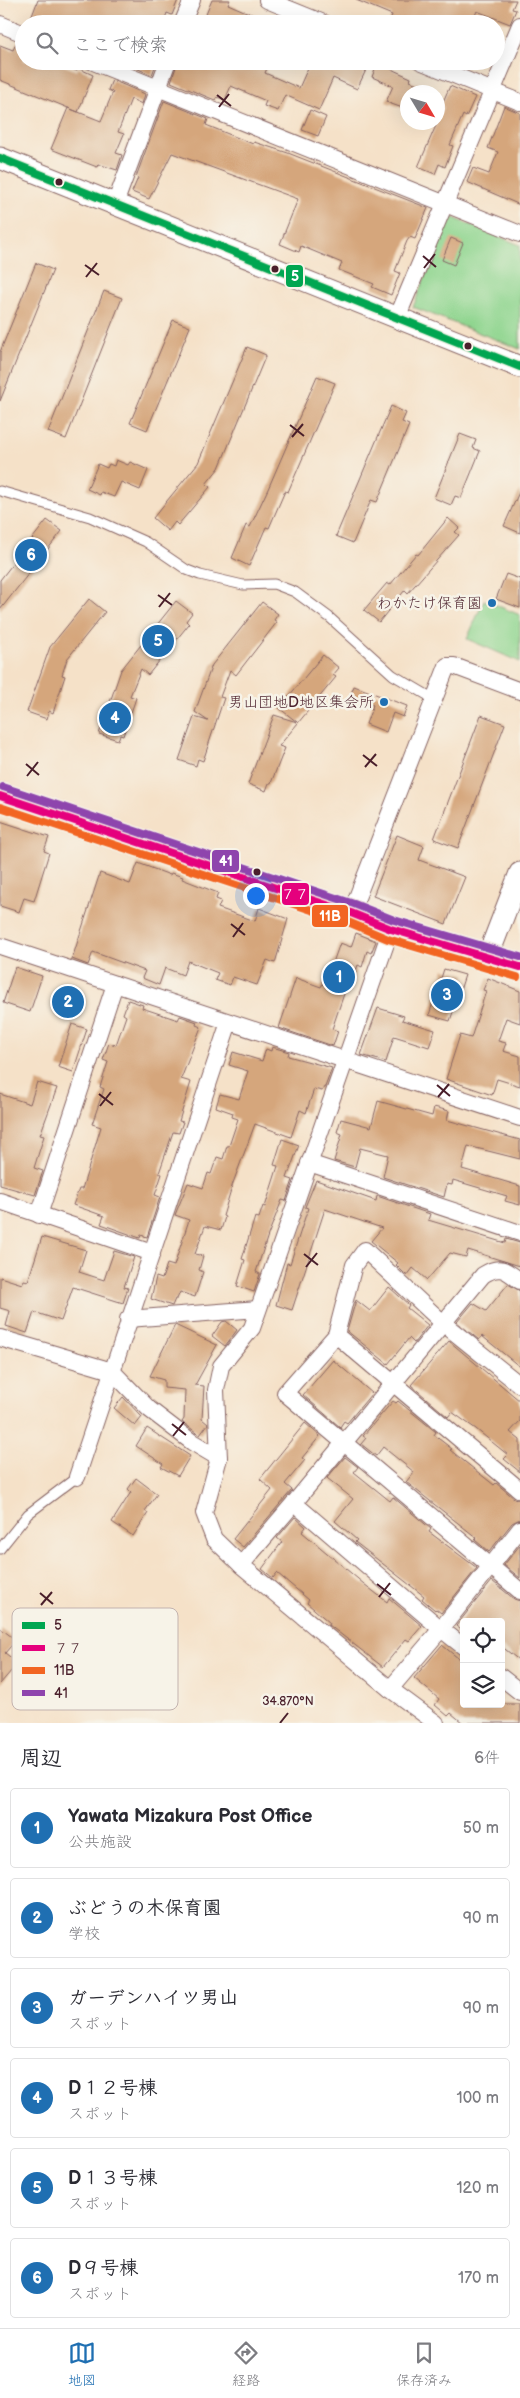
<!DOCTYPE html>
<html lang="ja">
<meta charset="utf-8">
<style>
:root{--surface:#fff;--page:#f2f2f3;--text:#2b2b33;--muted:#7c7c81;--line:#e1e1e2;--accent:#1f6fb2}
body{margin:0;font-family:"Balsamiq Sans","Klee One",sans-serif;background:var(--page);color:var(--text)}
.controls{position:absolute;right:15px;bottom:15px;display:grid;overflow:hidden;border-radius:5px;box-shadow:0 5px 20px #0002}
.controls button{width:45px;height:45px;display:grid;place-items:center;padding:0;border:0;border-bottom:1px solid var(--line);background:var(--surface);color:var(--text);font:25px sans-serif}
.compass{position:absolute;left:400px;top:85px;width:45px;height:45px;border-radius:50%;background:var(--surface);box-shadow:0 5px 20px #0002;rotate:128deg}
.you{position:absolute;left:255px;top:895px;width:18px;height:18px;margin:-12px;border:4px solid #fff;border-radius:50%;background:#1a73e8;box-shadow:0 0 0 8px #1a73e833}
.badge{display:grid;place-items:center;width:32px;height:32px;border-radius:50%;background:var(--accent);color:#fff;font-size:16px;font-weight:700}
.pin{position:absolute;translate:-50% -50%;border:2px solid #fff;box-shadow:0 1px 5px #0006}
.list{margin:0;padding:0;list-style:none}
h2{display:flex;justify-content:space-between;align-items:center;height:65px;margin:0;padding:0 20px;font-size:21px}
h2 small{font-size:16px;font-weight:400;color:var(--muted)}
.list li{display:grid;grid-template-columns:32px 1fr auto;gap:15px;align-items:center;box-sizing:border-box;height:80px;margin:0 10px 10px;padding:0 10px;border:1px solid var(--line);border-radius:5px}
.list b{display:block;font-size:19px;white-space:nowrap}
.list p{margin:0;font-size:16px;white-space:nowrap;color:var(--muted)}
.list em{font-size:16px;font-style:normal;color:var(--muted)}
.icon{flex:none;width:28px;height:28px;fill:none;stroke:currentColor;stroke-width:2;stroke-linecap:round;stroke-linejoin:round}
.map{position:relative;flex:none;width:520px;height:1723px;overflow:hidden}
.search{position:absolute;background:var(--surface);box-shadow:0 5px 20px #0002;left:15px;right:15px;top:15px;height:55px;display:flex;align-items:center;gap:12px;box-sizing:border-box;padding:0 18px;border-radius:28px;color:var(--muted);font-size:19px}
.sheet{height:605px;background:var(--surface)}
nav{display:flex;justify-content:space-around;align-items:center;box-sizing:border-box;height:70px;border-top:1px solid var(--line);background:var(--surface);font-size:14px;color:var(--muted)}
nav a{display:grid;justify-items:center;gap:2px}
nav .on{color:var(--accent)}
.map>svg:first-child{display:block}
.green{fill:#8fd58f;stroke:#6c7a5d}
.building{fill:#d5a67c}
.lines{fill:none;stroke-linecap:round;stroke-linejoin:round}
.service-casing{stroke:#866362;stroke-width:11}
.minor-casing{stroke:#866362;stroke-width:18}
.tertiary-casing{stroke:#866362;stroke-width:23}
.service{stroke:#fff;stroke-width:9}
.minor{stroke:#fff;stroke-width:16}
.tertiary{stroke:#fff;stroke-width:21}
.bus-1-casing{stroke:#f7f3e8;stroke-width:11}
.bus-2-casing{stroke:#f7f3e8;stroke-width:11}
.bus-3-casing{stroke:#f7f3e8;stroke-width:11}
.bus-4-casing{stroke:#f7f3e8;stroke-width:11}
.bus-1{stroke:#00a651;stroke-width:8}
.bus-2{stroke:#e5007d;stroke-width:8}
.bus-3{stroke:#f26522;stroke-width:8}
.bus-4{stroke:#8e44ad;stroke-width:8}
.ticks{fill:none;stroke:#4a1f2b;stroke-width:2}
.bus-dot{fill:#4a1f2b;stroke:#f7f3e8;stroke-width:2}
.poi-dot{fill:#1f6fb2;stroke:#f7f3e8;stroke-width:2}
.labels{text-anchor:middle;stroke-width:5;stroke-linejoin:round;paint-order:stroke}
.poi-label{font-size:15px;fill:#4a1f2b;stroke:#f7f3e8;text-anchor:end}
.key{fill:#f7f3e8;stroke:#c3b3af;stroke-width:1}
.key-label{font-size:14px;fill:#4a1f2b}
.ticks-label{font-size:12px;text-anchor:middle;fill:#4a1f2b;stroke:#f7f3e8;stroke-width:5;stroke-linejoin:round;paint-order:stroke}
.line-badge{stroke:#f7f3e8;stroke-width:2}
.badge-label{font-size:14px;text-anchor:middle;font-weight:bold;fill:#fff}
</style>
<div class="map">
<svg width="520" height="1723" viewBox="0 0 520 1723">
<rect width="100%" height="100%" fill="#f7f3e8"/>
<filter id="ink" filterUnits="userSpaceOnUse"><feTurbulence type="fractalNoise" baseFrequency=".02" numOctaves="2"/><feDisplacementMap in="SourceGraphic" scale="10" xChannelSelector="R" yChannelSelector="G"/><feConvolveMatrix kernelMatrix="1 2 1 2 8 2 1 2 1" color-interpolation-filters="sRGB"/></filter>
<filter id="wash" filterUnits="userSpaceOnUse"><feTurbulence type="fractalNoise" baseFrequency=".0096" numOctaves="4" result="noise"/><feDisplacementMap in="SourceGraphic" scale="20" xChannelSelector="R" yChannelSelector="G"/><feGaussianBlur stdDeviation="1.12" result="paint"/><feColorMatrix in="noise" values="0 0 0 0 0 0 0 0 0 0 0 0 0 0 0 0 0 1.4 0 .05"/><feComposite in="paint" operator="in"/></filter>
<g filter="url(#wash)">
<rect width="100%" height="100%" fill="#f5e1c8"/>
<!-- green -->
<g class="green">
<polygon points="449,216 520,245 520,349 413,307"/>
<polygon points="484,600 520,615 520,662 467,639"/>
</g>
<g id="blocks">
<!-- building -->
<g class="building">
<polygon points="38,0 178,0 172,15 167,13 163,24 38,24 30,21"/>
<polygon points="212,0 230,0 228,4 274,24 202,24"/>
<polygon points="356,0 516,0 512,9 516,10 510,24 477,11 471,24 388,24 392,15"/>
<polygon points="17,42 24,44 24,61 52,61 77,71 78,68 93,75 78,112 0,80 0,45 13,50"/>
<polygon points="120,61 157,61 152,75"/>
<polygon points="178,61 270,61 265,73 299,88 311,61 345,61 366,70 357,89 333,78 319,110 285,95 278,111 264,106 266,101 231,86 225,100 217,97 215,100 171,82"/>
<polygon points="378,61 392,66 391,69 411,78 410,81 436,92 408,92 408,110 386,102 393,86 372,77"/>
<polygon points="112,80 145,94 142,104 131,99 118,132 124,134 116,153 122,155 117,170 98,164 97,167 51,149 68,108 101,121 113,92 108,90"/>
<polygon points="450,86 475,97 466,117 463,115 450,145 453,146 445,167 439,164 435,174 418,167 444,107 441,106"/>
<polygon points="164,101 208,119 206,125 253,144 254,142 288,153 428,208 415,239 410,237 407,241 395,271 400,273 391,295 372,287 374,284 339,270 342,263 301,246 299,252 280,244 298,199 172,153 149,199 132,192 138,178 136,177"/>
<polygon points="504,106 520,113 520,205 467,182 473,168 489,174 498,152 488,148"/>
<polygon points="310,110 326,117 318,136 302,130"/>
<polygon points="451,238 463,243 454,265 442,260"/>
<polygon points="36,263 53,270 0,401 0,352"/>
<polygon points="104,291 122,298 66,439 48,432"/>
<polygon points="173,320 190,327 147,430 130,423"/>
<polygon points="247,347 266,355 219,468 206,484 210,487 178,525 175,522 168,531 153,518 198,463"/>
<polygon points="317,376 335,383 288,492 285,491 269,528 266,527 249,566 232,558 246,525 250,527 268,489"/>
<polygon points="391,406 406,413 402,422 409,425 377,502 371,500 353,543 336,536"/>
<polygon points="460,434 476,440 473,448 480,451 461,498 455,496 451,505 434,498"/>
<polygon points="116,460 128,465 130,462 148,470 140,490 121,482 114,497 101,492 100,495 87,489 98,464 107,468 109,464 114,466"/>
<polygon points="520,490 520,533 504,526"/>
<polygon points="448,518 459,528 455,532 459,535 408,593 405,590 379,622 364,610 387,583 390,585 416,554 418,555"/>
<polygon points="47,520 62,531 0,610 0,580"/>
<polygon points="506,574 520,579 520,608 496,599"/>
<polygon points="89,599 105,612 67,659 62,675 65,676 53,713 49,711 47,719 27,712 50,647"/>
<polygon points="176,601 192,613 186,621 189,624 148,675 141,669 130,696 136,698 123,736 120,735 118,740 99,734 121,670"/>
<polygon points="262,602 278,614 274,620 277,622 236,675 230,670 220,697 224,698 203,761 198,759 196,766 179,760 194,717 208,721 195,712 212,665"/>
<polygon points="323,655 339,668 333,675 336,677 279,746 285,748 271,783 269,783 266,791 248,784 274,715 297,722 279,708"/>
<polygon points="354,686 407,706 403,717 393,713 386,732 366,724 373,705 350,696"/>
<polygon points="481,715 505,724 458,848 434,839"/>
<polygon points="0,821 49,837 44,851 49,853 34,901 24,898 19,912 0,906"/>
<polygon points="397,835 424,846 419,860 465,877 446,924 373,896"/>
<polygon points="138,863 170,875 171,873 183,877 182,879 218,893 216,899 221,901 218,908 255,921 259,908 288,919 275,963 267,960 257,985 233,977 230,985 215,980 218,973 188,961 183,975 165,968 159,985 142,978 145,971 93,952 88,965 72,959 100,873 130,884"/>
<polygon points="356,933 376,941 371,953 367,951 362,967 358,965 350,987 347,985 332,1029 338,1031 333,1046 279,1028 296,978 321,987 324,981 326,982 340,943 351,947"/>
<polygon points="15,967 42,976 30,1012 3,1003"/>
<polygon points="444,969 465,975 450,1021 429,1015"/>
<polygon points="488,978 520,991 520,1023 506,1018 498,1041 506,1043 503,1051 520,1056 520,1086 497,1079 492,1095 446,1079 460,1035 471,1038 486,991 483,990"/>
<polygon points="128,1000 143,1005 142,1008 178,1020 180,1016 197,1022 196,1025 201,1027 181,1079 191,1082 179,1121 183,1122 179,1133 173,1132 159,1173 162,1174 155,1195 160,1197 147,1237 141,1235 140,1238 101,1224 104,1216 73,1205 79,1189 82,1189 101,1127 92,1124 104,1089 100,1087 108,1062 103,1060 109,1043 116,1045 126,1016 123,1014"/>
<polygon points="378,1008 404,1016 402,1020 435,1030 429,1047 394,1036 386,1062 361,1055"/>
<polygon points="72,1024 87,1029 73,1072 58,1067"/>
<polygon points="272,1047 289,1052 288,1056 332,1068 325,1087 324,1087 322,1091 314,1089 306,1113 300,1110 291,1137 255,1124 233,1183 223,1216 225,1217 221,1230 205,1226 195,1254 203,1256 199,1270 203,1272 195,1297 180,1292 177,1299 175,1299 172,1306 151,1299 156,1277 162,1279 167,1264 174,1266 189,1220 175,1215 188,1183 203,1188 208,1173 211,1174 217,1157 223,1159 227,1146 229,1146 238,1119 232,1117 233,1113 216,1107 220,1094 239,1099 248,1071 229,1065 233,1052 262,1061 266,1049 271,1051"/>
<polygon points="37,1082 57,1088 40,1135 44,1136 34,1168 43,1171 35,1195 0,1185 0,1094 30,1104"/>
<polygon points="378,1101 432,1116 434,1107 449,1111 447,1120 520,1140 520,1159 468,1146 462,1169 520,1186 520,1205 505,1201 507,1196 453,1180 452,1185 447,1184 444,1197 383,1177 388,1155 360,1148 355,1167 334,1161 342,1134 337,1132 341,1119 371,1127"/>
<polygon points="282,1139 299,1145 287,1178 293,1180 286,1201 282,1200 268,1235 256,1272 260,1274 254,1292 237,1286 245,1260 242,1259 255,1217 259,1218 263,1206 265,1207 278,1166 274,1165"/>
<polygon points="316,1180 376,1201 377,1196 430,1214 428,1220 505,1243 506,1239 520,1243 520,1266 468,1250 466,1257 450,1253 427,1280 413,1268 407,1276 396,1265 398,1263 371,1241 382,1228 325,1209 292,1310 276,1305 287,1263 290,1264 308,1208 305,1207"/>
<polygon points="42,1237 86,1250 79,1272 104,1280 114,1251 134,1257 124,1287 128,1288 123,1303 73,1287 61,1321 34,1312 27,1333 6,1326 10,1311 0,1308 0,1277 22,1284 24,1280 28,1281"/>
<polygon points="508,1284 520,1291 520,1367 482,1336 479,1340 457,1322 473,1303 486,1311"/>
<polygon points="389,1287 409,1305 407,1308 428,1325 414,1343 409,1338 388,1364 347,1331 356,1300 370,1311"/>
<polygon points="226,1321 237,1330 225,1346 212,1336 222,1322"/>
<polygon points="175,1325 217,1345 195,1385 204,1386 202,1419 208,1424 200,1435 182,1422 184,1419 185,1390 164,1388 164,1380 150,1376"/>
<polygon points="449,1341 520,1401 520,1421 510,1432 520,1440 520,1472 504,1459 508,1455 476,1429 452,1412 448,1417 411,1385"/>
<polygon points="333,1360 372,1393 347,1423 344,1421 340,1427 303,1395"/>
<polygon points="123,1397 142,1417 135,1426 114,1408"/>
<polygon points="393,1401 396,1403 398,1401 436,1432 434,1435 452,1449 450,1450 494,1485 496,1483 514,1498 520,1500 520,1519 512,1523 489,1552 475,1540 477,1538 406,1482 414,1472 383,1447 376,1456 361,1444 366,1438 363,1436"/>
<polygon points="305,1423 320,1436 302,1458 305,1460 285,1484 292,1490 243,1547 233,1539 272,1490 260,1479"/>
<polygon points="147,1428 190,1456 178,1476 161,1467 163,1464 136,1446"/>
<polygon points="345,1457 358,1467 354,1472 390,1501 393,1497 431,1529 429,1532 477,1568 441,1613 436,1609 435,1610 422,1599 424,1596 355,1542 357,1540 335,1521 353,1499 327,1478"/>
<polygon points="136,1478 157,1494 145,1511 148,1513 133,1536 112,1522 131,1492 128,1489"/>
<polygon points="295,1517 306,1527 302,1532 364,1584 387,1602 389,1598 422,1626 409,1641 406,1639 383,1667 329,1625 330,1623 307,1603 309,1600 277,1573 273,1578 262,1569 282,1542 277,1538"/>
<polygon points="520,1545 520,1578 504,1565"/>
<polygon points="492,1581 514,1599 520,1601 520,1661 501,1646 501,1622 464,1622 464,1632 456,1626"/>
<polygon points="0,1628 16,1640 5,1653 18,1663 0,1684"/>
<polygon points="442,1645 464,1663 464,1704 520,1704 520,1723 463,1723 451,1713 448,1716 435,1705 439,1699 414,1678"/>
</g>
</g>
</g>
<g filter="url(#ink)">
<use href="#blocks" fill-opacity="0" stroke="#866362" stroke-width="1"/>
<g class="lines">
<!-- service casing -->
<g class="service-casing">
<g id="service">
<polyline points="0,491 90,517 146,542 187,570 200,575 243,585 274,584 295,592 329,617 393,675 434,699"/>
<polyline points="0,1549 28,1514 77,1477"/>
</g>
</g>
<!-- minor casing -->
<g class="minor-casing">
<g id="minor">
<polyline points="267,0 326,24"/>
<polyline points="0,24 24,34"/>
<polyline points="182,24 192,0"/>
<polyline points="91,61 520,234"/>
<polyline points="420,61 520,102"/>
<polyline points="115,204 168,61"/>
<polyline points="397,318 520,25"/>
<polyline points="351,913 447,666 454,666 520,691"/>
<polyline points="0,946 520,1118"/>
<polyline points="309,1163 520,1233"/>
<polyline points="0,1201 152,1253"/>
<polyline points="39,1215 115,984"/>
<polyline points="128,1319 258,1309"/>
<polyline points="336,1335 520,1490"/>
<polyline points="0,1338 112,1371 149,1409 192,1442 219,1458 216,1390 221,1366 252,1328 391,929"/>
<polyline points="520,1385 444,1324 365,1250 354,1265 336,1335 285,1393 520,1591"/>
<polyline points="219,1458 204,1513 214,1539 241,1565"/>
<polyline points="77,1477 229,1022"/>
<polyline points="294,1503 241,1565 390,1689"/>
<polyline points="464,1647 441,1629 520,1529"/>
<polyline points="501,1677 520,1692"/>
<path d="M436,1723L390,1689L441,1629L294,1503L483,1275C500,1264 506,1270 520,1281"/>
</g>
</g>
<!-- tertiary casing -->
<g class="tertiary-casing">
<g id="tertiary">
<polyline points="0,158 520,367"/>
<polyline points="0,796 351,913 391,929 520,967"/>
<polyline points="488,956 520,873"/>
</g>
</g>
<!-- service -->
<use href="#service" class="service"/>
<!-- minor -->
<use href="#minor" class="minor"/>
<!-- tertiary -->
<use href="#tertiary" class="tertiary"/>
<!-- bus-1 casing -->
<g class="bus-1-casing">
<polyline id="bus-1" points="0,158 520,367"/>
</g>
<!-- bus-2 casing -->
<g class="bus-2-casing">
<polyline id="bus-2" points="0,796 351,913 391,929 520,967"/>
</g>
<!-- bus-3 casing -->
<g class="bus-3-casing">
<polyline id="bus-3" points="0,807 348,922 388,939 517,977"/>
</g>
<!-- bus-4 casing -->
<g class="bus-4-casing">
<polyline id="bus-4" points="3,787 354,904 394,920 520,957"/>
</g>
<!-- bus-1 -->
<use href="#bus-1" class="bus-1"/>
<!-- bus-2 -->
<use href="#bus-2" class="bus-2"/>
<!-- bus-3 -->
<use href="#bus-3" class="bus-3"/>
<!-- bus-4 -->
<use href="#bus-4" class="bus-4"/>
</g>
</g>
<!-- ticks -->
<path class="ticks" d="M217,95L231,106M219,107L229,94M423,256L436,267M85,265L99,275M424,268L435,254M86,277L97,263M290,425L304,436M292,437L303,424M158,595L172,605M159,607L170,593M363,755L377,766M26,764L39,775M365,767L376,754M27,776L38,762M231,924L245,935M233,937L243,923M437,1085L450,1096M99,1094L113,1105M438,1097L449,1084M100,1106L111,1092M304,1254L318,1265M306,1267L317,1253M172,1424L186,1435M173,1436L184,1422M377,1584L391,1595M40,1593L53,1604M379,1597L390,1583M41,1605L52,1592M280,1723L288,1713"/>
<!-- markers -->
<g class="bus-dot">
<circle cx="59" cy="182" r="4.5"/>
<circle cx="275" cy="269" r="4.5"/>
<circle cx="468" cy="346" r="4.5"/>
<circle cx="257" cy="872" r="4.5"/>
</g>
<g class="poi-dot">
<circle cx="492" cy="603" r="5"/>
<circle cx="384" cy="702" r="5"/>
</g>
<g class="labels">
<!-- poi labels -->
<g class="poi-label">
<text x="482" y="608">わかたけ保育園</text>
<text x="374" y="707">男山団地D地区集会所</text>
</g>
</g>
<!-- legend -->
<rect x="12" y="1608" width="166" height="102" rx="8" class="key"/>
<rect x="22" y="1622" width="23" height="7" fill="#00a651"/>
<rect x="22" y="1645" width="23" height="6" fill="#e5007d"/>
<rect x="22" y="1667" width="23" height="7" fill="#f26522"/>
<rect x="22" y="1690" width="23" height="6" fill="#8e44ad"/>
<g class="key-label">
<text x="54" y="1630">5</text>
<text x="54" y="1653">７７</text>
<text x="54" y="1675">11B</text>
<text x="54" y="1698">41</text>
</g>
<g class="ticks-label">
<text x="288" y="1705">34.870°N</text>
</g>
<g class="line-badge">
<rect x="285" y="264" width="19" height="24" rx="5" fill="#00a651"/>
<rect x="211" y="849" width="29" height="24" rx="5" fill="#8e44ad"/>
<rect x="281" y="882" width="29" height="24" rx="5" fill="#e5007d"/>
<rect x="311" y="904" width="38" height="24" rx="5" fill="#f26522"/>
</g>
<g class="badge-label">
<text x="295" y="281">5</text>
<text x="226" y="866">41</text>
<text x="295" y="899">７７</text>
<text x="330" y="921">11B</text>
</g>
</svg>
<div class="controls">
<button><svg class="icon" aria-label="locate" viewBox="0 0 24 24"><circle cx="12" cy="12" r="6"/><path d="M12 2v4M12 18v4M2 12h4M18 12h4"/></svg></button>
<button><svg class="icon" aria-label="layers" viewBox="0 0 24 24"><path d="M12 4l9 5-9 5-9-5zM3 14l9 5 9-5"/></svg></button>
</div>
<svg class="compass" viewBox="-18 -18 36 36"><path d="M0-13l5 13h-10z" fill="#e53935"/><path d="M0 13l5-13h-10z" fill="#7c7c81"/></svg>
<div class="you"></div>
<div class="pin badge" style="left:339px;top:977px">1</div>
<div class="pin badge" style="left:68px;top:1002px">2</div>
<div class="pin badge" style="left:447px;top:995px">3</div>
<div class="pin badge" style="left:115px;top:718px">4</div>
<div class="pin badge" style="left:158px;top:641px">5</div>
<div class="pin badge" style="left:31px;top:555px">6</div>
<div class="search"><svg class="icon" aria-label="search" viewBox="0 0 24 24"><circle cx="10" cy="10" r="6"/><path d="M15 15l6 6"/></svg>ここで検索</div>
</div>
<section class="sheet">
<h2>周辺<small>6件</small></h2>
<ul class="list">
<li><span class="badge">1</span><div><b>Yawata Mizakura Post Office</b><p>公共施設</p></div><em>50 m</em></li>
<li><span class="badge">2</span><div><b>ぶどうの木保育園</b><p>学校</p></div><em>90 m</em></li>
<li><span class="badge">3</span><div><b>ガーデンハイツ男山</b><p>スポット</p></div><em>90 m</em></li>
<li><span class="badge">4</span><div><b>D１２号棟</b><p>スポット</p></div><em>100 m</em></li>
<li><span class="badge">5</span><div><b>D１３号棟</b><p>スポット</p></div><em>120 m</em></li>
<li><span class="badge">6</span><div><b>D９号棟</b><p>スポット</p></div><em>170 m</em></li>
</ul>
</section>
<nav>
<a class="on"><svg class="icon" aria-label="map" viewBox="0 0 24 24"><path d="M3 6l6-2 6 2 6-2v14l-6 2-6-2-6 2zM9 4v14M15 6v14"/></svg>地図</a>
<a><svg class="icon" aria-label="directions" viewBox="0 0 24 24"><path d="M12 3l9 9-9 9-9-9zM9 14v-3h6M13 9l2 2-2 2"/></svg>経路</a>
<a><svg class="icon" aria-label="saved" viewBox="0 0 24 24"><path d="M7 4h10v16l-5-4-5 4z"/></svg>保存済み</a>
</nav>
